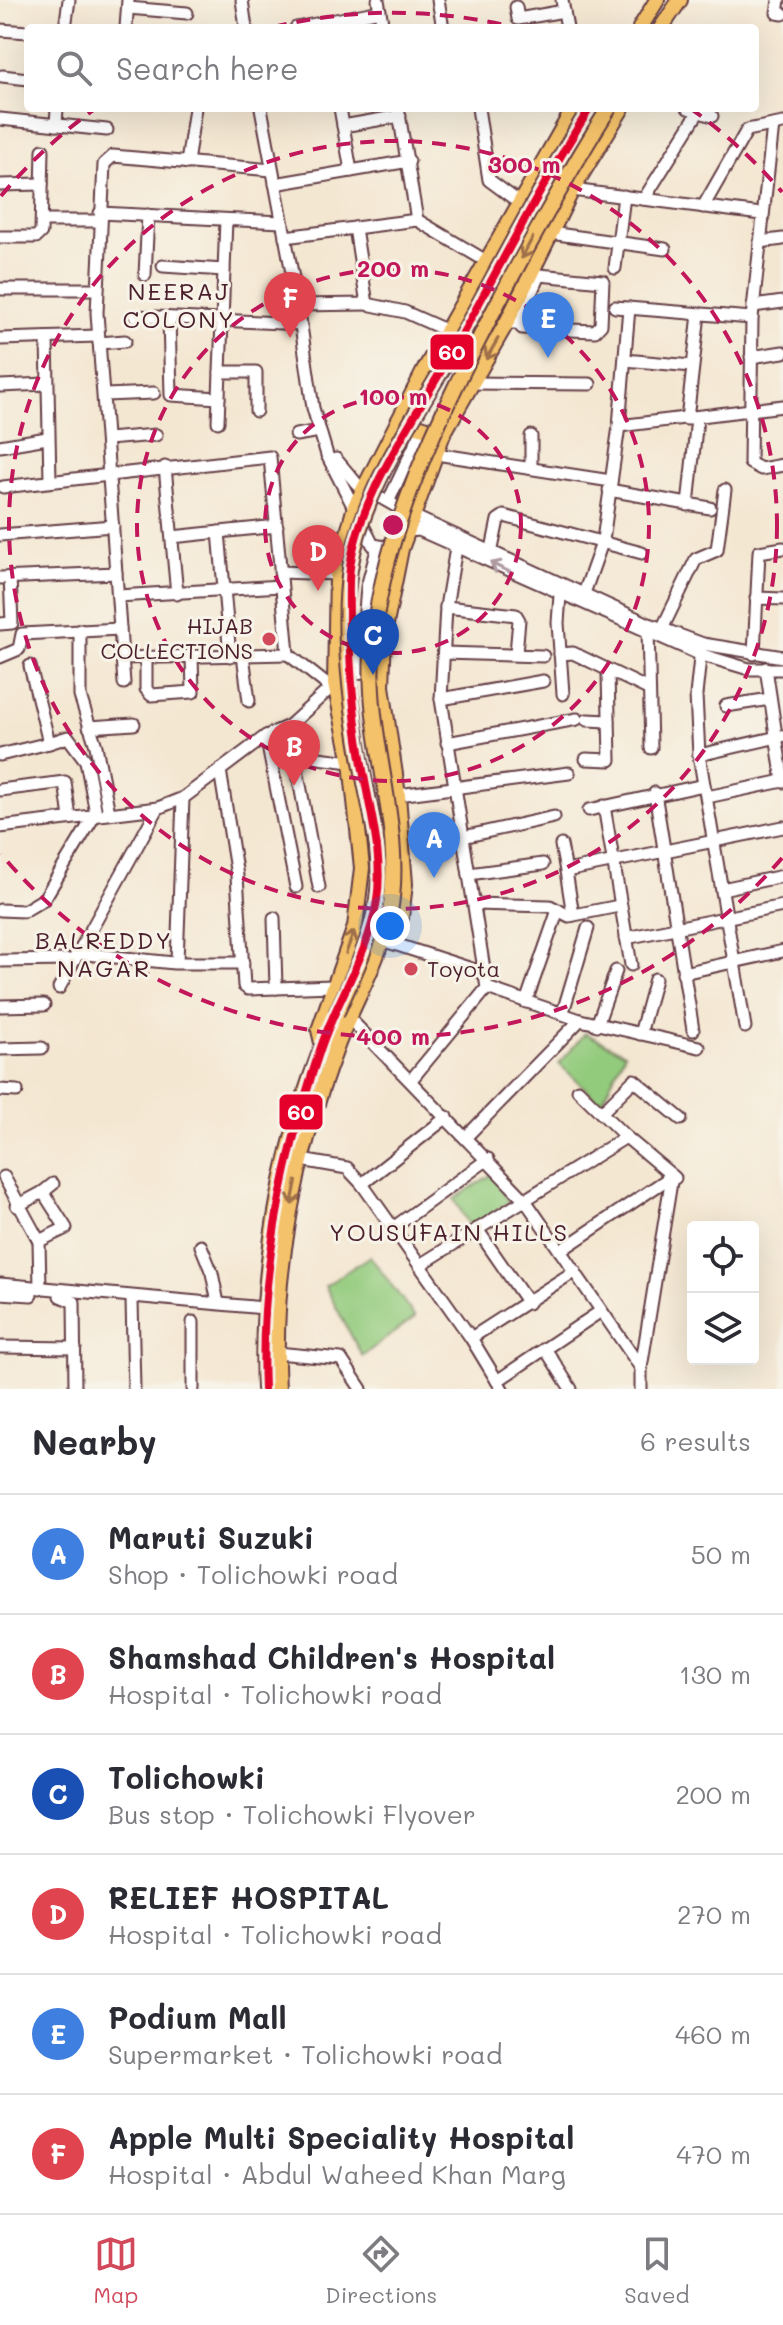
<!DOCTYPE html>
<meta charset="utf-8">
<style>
:root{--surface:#fff;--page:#f2f2f3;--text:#2b2b33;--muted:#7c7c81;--line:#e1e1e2;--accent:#d1495b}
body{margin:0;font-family:Mali,sans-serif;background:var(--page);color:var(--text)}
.controls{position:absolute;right:24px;bottom:24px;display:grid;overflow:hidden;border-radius:8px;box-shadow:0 8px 32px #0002}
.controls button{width:72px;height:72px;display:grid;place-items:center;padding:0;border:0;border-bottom:2px solid var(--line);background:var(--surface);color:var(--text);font:40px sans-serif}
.you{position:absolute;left:390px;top:926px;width:28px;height:28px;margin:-20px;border:6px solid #fff;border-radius:50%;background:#1a73e8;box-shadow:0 0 0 12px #1a73e833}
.badge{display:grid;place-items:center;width:52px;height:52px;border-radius:50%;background:var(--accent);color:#fff;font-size:26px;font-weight:700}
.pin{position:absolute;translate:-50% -66px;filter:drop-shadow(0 2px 4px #0008)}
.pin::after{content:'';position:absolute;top:42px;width:28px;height:24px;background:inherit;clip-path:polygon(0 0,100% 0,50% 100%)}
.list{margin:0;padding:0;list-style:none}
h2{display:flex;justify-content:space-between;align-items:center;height:104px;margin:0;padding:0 32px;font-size:34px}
h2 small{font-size:26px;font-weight:400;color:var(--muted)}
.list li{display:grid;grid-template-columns:52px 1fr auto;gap:24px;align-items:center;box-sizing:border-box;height:120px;padding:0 32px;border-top:2px solid var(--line)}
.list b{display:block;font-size:30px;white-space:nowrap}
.list p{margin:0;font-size:26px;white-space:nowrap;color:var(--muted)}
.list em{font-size:26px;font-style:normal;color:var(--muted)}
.icon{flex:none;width:44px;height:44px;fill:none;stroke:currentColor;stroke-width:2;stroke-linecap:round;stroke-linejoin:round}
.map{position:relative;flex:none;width:783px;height:1389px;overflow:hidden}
.search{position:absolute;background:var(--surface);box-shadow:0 8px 32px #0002;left:24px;right:24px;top:24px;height:88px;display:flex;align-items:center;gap:20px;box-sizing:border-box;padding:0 28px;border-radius:8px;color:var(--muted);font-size:30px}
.sheet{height:824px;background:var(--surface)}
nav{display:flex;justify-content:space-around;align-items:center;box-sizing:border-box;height:112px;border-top:2px solid var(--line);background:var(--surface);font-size:22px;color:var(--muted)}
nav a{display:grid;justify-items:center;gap:4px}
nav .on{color:var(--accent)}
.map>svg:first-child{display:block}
.green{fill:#93cb7d;stroke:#6e7554;stroke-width:2}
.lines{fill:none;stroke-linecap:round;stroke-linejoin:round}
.minor-casing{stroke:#643d44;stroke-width:15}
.major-casing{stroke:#643d44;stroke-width:18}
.minor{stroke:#fff;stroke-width:11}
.major{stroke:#f4c26a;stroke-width:14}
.major-bridge-casing{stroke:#643d44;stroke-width:18;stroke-linecap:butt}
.major-bridge{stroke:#f4c26a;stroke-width:14}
.bus-1-casing{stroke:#f7f3e8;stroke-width:14}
.bus-1{stroke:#e4002b;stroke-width:8}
.oneway{stroke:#9f704a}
.oneway2{stroke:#ae9aa0}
.ring{fill:none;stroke:#c2185b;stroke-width:4;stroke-dasharray:14 10}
.poi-dot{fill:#d1495b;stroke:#f7f3e8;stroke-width:3}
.labels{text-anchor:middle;stroke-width:6;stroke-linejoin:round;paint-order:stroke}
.poi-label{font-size:22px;fill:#4a1f2b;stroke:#f7f3e8;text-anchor:end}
.neighbourhood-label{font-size:24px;letter-spacing:2px;fill:#4a1f2b;stroke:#f7f3e8}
.centre{fill:#c2185b;stroke:#f7f3e8;stroke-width:4}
.ring-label{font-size:24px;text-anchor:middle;font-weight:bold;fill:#c2185b;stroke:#f7f3e8;stroke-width:6;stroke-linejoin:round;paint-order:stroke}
.line-badge{stroke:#f7f3e8;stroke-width:3}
.badge-label{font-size:22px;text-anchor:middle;font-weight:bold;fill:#fff}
</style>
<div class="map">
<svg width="783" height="1389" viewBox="0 0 783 1389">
<rect width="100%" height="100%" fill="#f7f3e8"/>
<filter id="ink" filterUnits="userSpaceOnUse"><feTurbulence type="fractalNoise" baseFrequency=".0125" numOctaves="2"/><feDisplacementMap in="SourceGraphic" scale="16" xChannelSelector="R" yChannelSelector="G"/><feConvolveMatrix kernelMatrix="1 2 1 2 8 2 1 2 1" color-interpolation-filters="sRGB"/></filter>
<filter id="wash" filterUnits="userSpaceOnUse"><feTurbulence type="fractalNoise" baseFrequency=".006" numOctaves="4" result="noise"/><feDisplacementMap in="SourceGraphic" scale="32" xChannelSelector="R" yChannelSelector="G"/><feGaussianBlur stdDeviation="1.8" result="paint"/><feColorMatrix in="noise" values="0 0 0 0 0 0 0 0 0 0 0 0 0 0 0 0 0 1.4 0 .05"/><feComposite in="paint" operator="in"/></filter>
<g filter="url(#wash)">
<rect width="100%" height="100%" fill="#f4e7d2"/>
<!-- green -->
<g class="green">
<polygon points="585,1033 625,1053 601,1103 559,1064"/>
<polygon points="492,1174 509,1202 471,1228 454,1199"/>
<polygon points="370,1256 415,1317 362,1356 325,1286"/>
</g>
</g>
<g filter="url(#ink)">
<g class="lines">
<!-- minor casing -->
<g class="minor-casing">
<g id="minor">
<polyline points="242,0 246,28"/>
<polyline points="378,0 383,28"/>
<polyline points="438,0 443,28"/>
<polyline points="562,0 567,28"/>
<polyline points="779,0 777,13 783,14"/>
<polyline points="516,7 518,19 564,11"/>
<polyline points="128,8 187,13"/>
<polyline points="65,28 69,0"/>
<polyline points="126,28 128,0"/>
<polyline points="296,28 380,11"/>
<polyline points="0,30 28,32"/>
<polyline points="2,76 28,79"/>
<polyline points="261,108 298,305 313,408 327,455 373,545 385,547 408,531 419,530 699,654 749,669 783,669"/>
<polyline points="340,108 351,171"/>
<polyline points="398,108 417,220 486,261"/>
<polyline points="478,108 489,180 520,203"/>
<polyline points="688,108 712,116"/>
<polyline points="0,119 107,130"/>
<polyline points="56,125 57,108"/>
<polyline points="773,125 752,318 750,463 761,469 783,465"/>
<polyline points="343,126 400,116"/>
<polyline points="187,163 195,108"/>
<polyline points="275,184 409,161"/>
<polyline points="0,185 42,184"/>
<polyline points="572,190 761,214"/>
<polyline points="644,199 699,111"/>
<polyline points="703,207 747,130 783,123"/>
<polyline points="100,213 282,222"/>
<polyline points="42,221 99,221"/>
<polyline points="550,233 665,249"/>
<polyline points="0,237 36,237 41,232 43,150"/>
<polyline points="285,237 417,220"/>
<polyline points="760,242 783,239"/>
<polyline points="163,266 224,270"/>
<polyline points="615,268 624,196"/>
<polyline points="145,275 148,215"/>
<polyline points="0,289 97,289"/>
<polyline points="367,304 405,312 441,328"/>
<polyline points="298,305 367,304 355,228"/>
<polyline points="753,306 783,302"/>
<polyline points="615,307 752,318"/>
<polyline points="135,316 301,324"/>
<polyline points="169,318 171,395 219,398"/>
<polyline points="511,323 518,323 539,275 531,273"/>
<polyline points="518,323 522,328 595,331 601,325 603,281 539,275"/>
<polyline points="47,338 50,481"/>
<polyline points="0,339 98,336"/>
<polyline points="99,343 125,341"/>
<polyline points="751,357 783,352"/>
<polyline points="625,360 692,366"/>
<polyline points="220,372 256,372 256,411"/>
<polyline points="472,383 590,384"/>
<polyline points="0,386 47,384"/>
<polyline points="105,395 154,393"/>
<polyline points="687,419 699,314"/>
<polyline points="218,422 226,220"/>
<polyline points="619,426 783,406"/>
<polyline points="296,435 320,431"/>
<polyline points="531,436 531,468"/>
<polyline points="107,439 156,435"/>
<polyline points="0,446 47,438"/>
<polyline points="436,454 611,481"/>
<polyline points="336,459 357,484 413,516 649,624 703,644 783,657"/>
<polyline points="165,467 177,594"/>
<polyline points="3,487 270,457 288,654 331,688"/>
<polyline points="609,490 710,508"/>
<polyline points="389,500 423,428"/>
<polyline points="688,505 697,418"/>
<polyline points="219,532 230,656"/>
<polyline points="0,535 113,526"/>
<polyline points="172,537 277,526"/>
<polyline points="492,549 498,520 504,516 642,553"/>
<polyline points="280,572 337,574"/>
<polyline points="0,578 116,573"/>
<polyline points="560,595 558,623 563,694"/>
<polyline points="118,596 281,586"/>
<polyline points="756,598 783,599"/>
<polyline points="582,599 603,540 619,426 629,308"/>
<polyline points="446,607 516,615 519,620 516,653"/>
<polyline points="0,624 12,623 10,577"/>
<polyline points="648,629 651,748"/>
<polyline points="662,629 696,559 717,550 725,490"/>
<polyline points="80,630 80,696 96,746 109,813"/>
<polyline points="701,649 696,695 699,755 745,1027"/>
<polyline points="444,653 543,656"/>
<polyline points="560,654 573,653 648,689"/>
<polyline points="754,654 759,552 783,548"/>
<polyline points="243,655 249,701"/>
<polyline points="0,657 19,649 22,634 120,629"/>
<polyline points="146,657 146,689 151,695 193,692 192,656"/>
<polyline points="122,658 288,654"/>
<polyline points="766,668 783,782"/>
<polyline points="360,672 367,587 378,546"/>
<polyline points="124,683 97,313 104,164 113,156 272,170"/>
<polyline points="441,699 543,681"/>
<polyline points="726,706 770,699"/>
<polyline points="587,720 609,721"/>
<polyline points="289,726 319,887"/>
<polyline points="89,727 134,724"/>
<polyline points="266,736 296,887"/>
<polyline points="447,743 577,719"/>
<polyline points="0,755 49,743 30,666"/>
<polyline points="294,755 351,762"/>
<polyline points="699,755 782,736"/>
<polyline points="586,759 610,760 608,673"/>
<polyline points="220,770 237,876 244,986 248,989 333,986"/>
<polyline points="0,790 65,782 70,818"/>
<polyline points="655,793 693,1030"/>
<polyline points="398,795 569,773"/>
<polyline points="707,797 783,781"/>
<polyline points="604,806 631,965"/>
<polyline points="589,810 704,785"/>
<polyline points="0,827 158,808 183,798 266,736 289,726 335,684 360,672 378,673"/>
<polyline points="463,837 554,817"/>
<polyline points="561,845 566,871 783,827"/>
<polyline points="566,871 573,915"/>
<polyline points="469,874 543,864"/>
<polyline points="722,889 783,876"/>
<polyline points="475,904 550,906 569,916 619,906"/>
<polyline points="0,910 24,911 44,899 96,813 86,761 68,737 49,743"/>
<polyline points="274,918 276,988"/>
<polyline points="626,938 783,906"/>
<polyline points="382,940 484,973"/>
<polyline points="76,953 174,963 243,963"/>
<polyline points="0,961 72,960"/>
<polyline points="177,962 183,798"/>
<polyline points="683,973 783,951"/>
<polyline points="59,988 158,808"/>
<polyline points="487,988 580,1020 699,1047"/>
<polyline points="526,1002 558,910"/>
<polyline points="0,1006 44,1005"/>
<polyline points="563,1012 588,928"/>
<polyline points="350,1019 525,1200 641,1368"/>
<polyline points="597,1025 616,971"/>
<polyline points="640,1034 655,979"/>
<polyline points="0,1049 42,1048"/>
<polyline points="411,1080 487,988 441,699 446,607 456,548"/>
<polyline points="0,1090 17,1091"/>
<polyline points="578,1090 626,1137 675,1178"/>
<polyline points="601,1113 634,1080 681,1119"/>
<polyline points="466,1137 580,1020"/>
<polyline points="301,1160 347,1168 362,1184 471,1338 502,1389"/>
<polyline points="4,1177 39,1241 66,1228 43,1192 53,1184"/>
<polyline points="362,1184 447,1117"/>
<polyline points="17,1206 43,1192"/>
<polyline points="393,1228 488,1159"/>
<polyline points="477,1229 528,1303"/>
<polyline points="39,1241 40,1289"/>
<polyline points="201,1246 212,1273 218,1303"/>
<polyline points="560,1251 672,1176"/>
<polyline points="420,1265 626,1137"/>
<polyline points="0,1284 264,1308"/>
<polyline points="0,1293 31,1295"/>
<polyline points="60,1296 74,1302 75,1389"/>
<polyline points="132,1300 134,1389"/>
<polyline points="471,1338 575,1271"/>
<polyline points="0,1347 75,1348"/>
<polyline points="546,1350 571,1389"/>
<polyline points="277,1353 341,1359 361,1389"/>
<polyline points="497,1381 601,1311"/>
<polyline points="193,1389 193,1322"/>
<polyline points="641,1389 641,1368 672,1176"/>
</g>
</g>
<!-- major casing -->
<g class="major-casing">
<g id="major">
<polyline points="640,28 657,0"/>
<polyline points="661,28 680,0"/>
<polyline points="399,420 443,434"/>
<polyline points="384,934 401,918 405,884 398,795 382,686 384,634 401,549 443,434 507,322 572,190 622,108"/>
<polyline points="322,1043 319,1030 355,927 362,868 351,762 335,684 337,574 355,506 425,369 574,108"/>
<path d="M264,1389C259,1263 284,1129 336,1014"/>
<path d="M278,1389C271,1273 296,1154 337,1046C352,1006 375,968 386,927"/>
</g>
</g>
<!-- minor -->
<use href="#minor" class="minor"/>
<!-- major -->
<use href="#major" class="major"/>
<!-- major-bridge casing -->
<g class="major-bridge-casing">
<g id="major-bridge">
<path d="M390,912C405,826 366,740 372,653C380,534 441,413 495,308C531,240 568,173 609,108"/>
<path d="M336,1014C353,977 371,940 377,900C384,853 369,808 361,762C351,705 341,626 350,569C363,485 419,413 459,340C502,262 542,184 590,108"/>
</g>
</g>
<!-- major-bridge -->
<use href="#major-bridge" class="major-bridge"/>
<!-- bus-1 casing -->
<g class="bus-1-casing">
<path id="bus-1" d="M264,1389C259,1272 283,1158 321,1047C338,997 369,954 377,900C384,852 368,806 361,758C351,699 348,641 349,581C351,503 422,408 459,340C502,262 542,184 590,108"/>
</g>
<!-- bus-1 -->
<use href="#bus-1" class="bus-1"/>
</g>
<!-- one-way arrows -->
<defs><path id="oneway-shaft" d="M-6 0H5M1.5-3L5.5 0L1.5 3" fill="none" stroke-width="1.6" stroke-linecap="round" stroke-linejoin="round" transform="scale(2)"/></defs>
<g class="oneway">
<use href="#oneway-shaft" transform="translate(527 248) rotate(118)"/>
<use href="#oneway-shaft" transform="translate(492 349) rotate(120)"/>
<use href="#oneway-shaft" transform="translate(350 942) rotate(-70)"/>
<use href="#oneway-shaft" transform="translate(294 1193) rotate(101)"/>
</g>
<use class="oneway2" href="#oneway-shaft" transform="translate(501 568) rotate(-155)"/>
</g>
<!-- distance rings -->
<g class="ring">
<circle cx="393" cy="525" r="128"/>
<circle cx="393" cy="525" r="256"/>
<circle cx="393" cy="525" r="384"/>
<path d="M782 858A512 512 0 0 1 1 854M1 196A512 512 0 0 1 96 108M273 27A512 512 0 0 1 513 27M690 108A512 512 0 0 1 782 192"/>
</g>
<!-- markers -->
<g class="poi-dot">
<circle cx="269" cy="639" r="8"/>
<circle cx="411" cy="969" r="8"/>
</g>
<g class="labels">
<!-- poi labels -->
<g class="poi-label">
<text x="253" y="634">HIJAB<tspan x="253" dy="25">COLLECTIONS</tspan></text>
<text x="427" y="977" text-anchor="start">Toyota</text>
</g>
<!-- neighbourhood labels -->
<g class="neighbourhood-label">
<text x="179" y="300">NEERAJ<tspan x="179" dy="28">COLONY</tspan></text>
<text x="104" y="949">BALREDDY<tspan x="104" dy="28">NAGAR</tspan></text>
<text x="449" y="1241">YOUSUFAIN HILLS</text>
</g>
</g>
<circle cx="393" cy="525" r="12" class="centre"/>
<g class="ring-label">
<text x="524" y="173">300 m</text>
<text x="393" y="277">200 m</text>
<text x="393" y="405">100 m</text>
<text x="393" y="1045">400 m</text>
</g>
<g class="line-badge">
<rect x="429" y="333" width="46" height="38" rx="8" fill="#e4002b"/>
<rect x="278" y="1093" width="46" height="38" rx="8" fill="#e4002b"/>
</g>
<g class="badge-label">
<text x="452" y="360">60</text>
<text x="301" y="1120">60</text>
</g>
</svg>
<div class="controls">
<button><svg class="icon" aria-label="locate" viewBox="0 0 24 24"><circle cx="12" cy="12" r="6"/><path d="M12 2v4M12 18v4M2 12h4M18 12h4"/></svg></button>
<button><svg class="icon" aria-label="layers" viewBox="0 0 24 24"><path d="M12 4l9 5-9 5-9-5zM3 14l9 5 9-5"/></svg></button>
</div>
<div class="you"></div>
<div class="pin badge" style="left:434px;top:878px;background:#3f7fe0">A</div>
<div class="pin badge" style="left:294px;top:786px;background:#e0444e">B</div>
<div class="pin badge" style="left:373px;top:675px;background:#1a4fb4">C</div>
<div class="pin badge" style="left:318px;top:591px;background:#e0444e">D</div>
<div class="pin badge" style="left:548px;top:358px;background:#3f7fe0">E</div>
<div class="pin badge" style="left:290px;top:338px;background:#e0444e">F</div>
<div class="search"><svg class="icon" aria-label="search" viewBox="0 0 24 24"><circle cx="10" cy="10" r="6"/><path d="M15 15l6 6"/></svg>Search here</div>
</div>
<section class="sheet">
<h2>Nearby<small>6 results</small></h2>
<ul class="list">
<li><span class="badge" style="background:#3f7fe0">A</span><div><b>Maruti Suzuki</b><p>Shop · Tolichowki road</p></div><em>50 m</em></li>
<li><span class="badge" style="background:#e0444e">B</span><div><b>Shamshad Children's Hospital</b><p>Hospital · Tolichowki road</p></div><em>130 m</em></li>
<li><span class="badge" style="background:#1a4fb4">C</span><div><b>Tolichowki</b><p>Bus stop · Tolichowki Flyover</p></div><em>200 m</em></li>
<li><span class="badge" style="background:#e0444e">D</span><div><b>RELIEF HOSPITAL</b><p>Hospital · Tolichowki road</p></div><em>270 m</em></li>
<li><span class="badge" style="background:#3f7fe0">E</span><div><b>Podium Mall</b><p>Supermarket · Tolichowki road</p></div><em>460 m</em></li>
<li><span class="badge" style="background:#e0444e">F</span><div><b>Apple Multi Speciality Hospital</b><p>Hospital · Abdul Waheed Khan Marg</p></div><em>470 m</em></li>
</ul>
</section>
<nav>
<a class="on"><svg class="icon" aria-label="map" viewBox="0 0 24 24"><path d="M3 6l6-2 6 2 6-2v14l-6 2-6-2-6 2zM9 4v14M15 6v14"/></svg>Map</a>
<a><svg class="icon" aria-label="directions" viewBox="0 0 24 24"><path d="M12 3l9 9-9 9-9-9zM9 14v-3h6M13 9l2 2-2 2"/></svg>Directions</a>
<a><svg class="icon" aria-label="saved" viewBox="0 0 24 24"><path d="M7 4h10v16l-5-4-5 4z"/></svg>Saved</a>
</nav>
